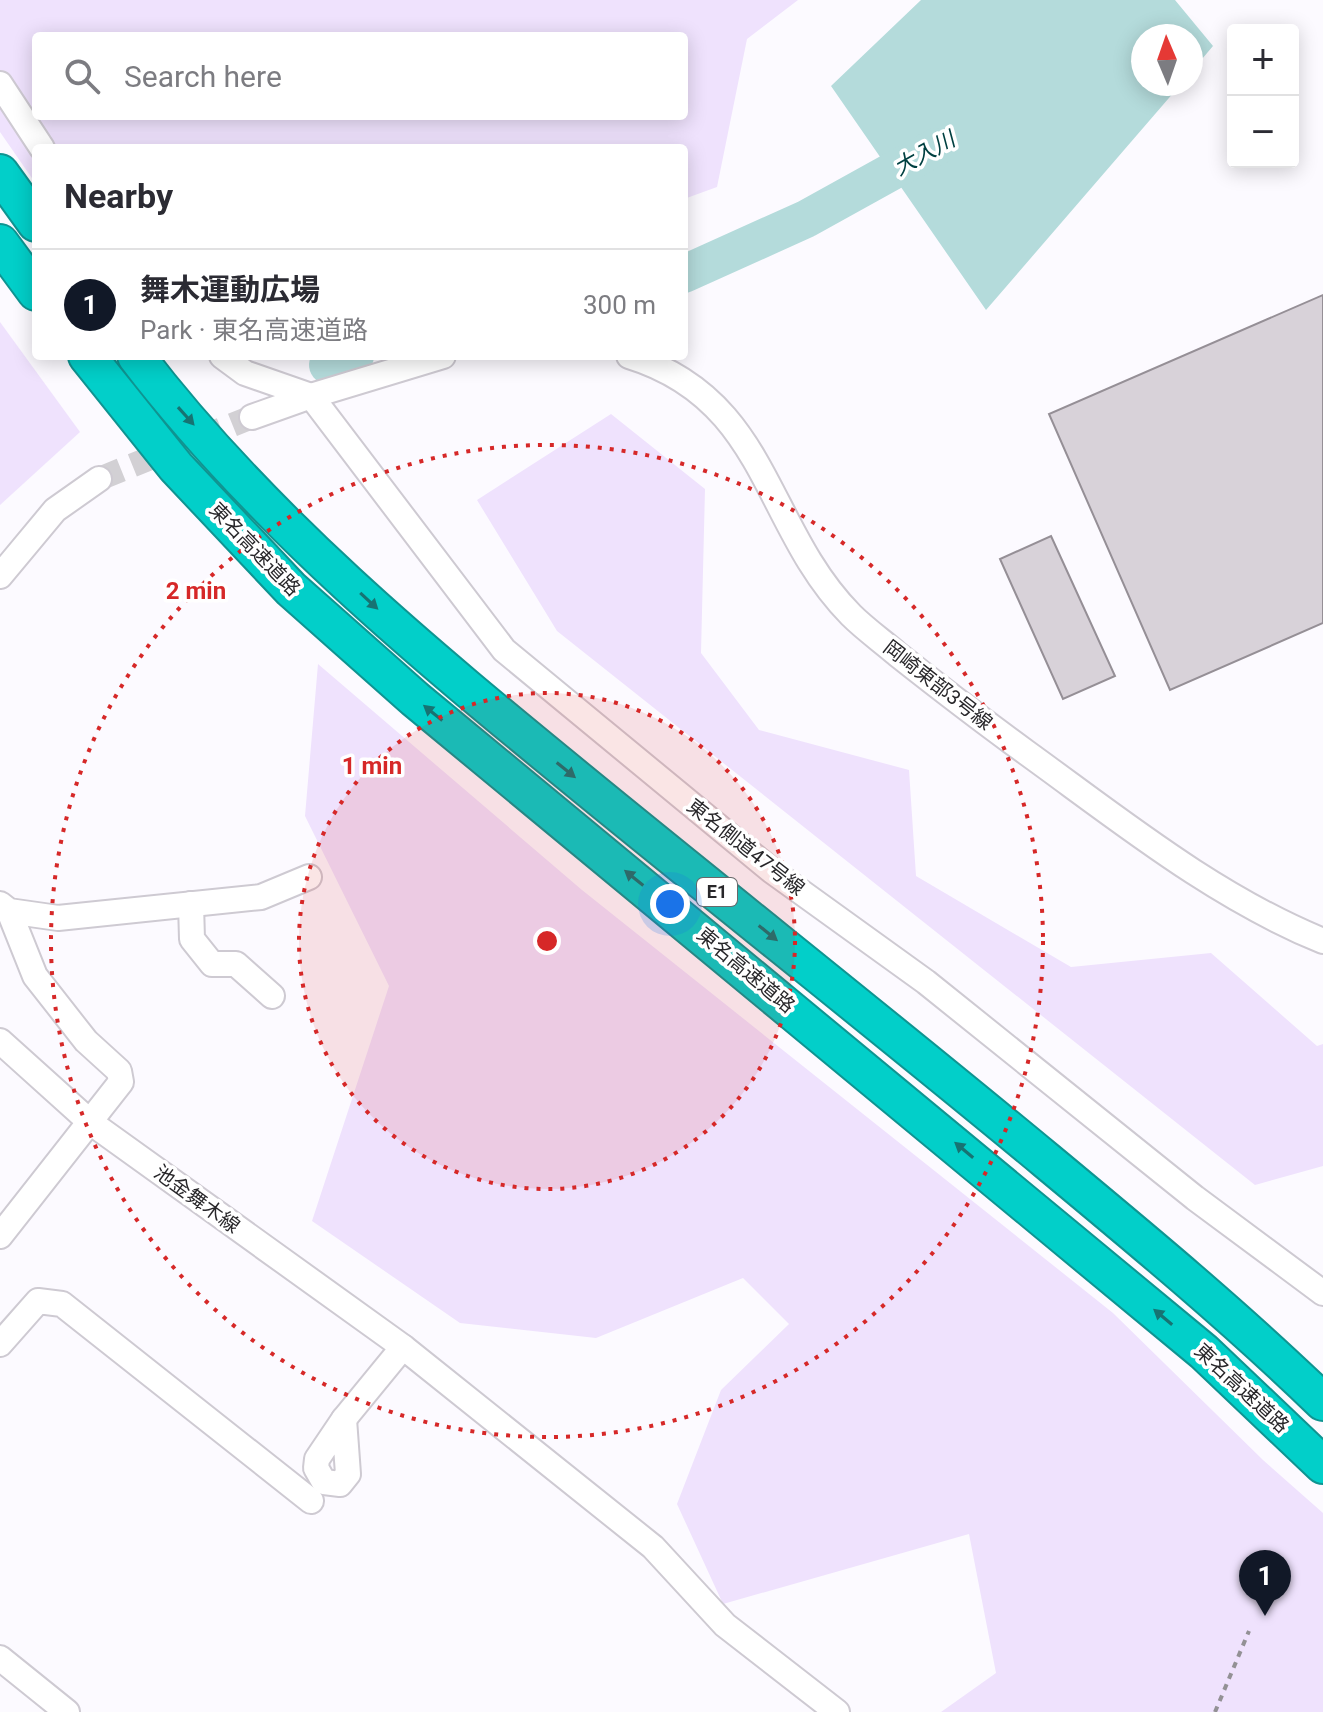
<!DOCTYPE html>
<meta charset="utf-8">
<style>
:root{--surface:#fff;--page:#f7f7f7;--text:#2b2b33;--muted:#7c7c81;--line:#e1e1e2;--accent:#111827}
body{margin:0;font-family:Roboto,"Noto Sans JP",sans-serif;background:var(--page);color:var(--text)}
.controls{position:absolute;right:24px;top:24px;display:grid;overflow:hidden;border-radius:8px;box-shadow:0 4px 20px #0003}
.controls button{width:72px;height:72px;display:grid;place-items:center;padding:0;border:0;border-bottom:2px solid var(--line);background:var(--surface);color:var(--text);font:40px sans-serif}
.compass{position:absolute;left:1131px;top:24px;width:72px;height:72px;border-radius:50%;background:var(--surface);box-shadow:0 4px 20px #0003;rotate:358deg}
.you{position:absolute;left:670px;top:904px;width:28px;height:28px;margin:-20px;border:6px solid #fff;border-radius:50%;background:#1a73e8;box-shadow:0 0 0 12px #1a73e833}
.badge{display:grid;place-items:center;width:52px;height:52px;border-radius:50%;background:var(--accent);color:#fff;font-size:26px;font-weight:700}
.pin{position:absolute;translate:-50% -66px;filter:drop-shadow(0 2px 4px #0008)}
.pin::after{content:'';position:absolute;top:42px;width:28px;height:24px;background:inherit;clip-path:polygon(0 0,100% 0,50% 100%)}
.list{margin:0;padding:0;list-style:none}
h2{display:flex;justify-content:space-between;align-items:center;height:104px;margin:0;padding:0 32px;font-size:34px}
h2 small{font-size:26px;font-weight:400;color:var(--muted)}
.list li{display:grid;grid-template-columns:52px 1fr auto;gap:24px;align-items:center;box-sizing:border-box;height:112px;padding:0 32px;border-top:2px solid var(--line)}
.list b{display:block;font-size:30px;white-space:nowrap}
.list p{margin:0;font-size:26px;white-space:nowrap;color:var(--muted)}
.list em{font-size:26px;font-style:normal;color:var(--muted)}
.icon{flex:none;width:44px;height:44px;fill:none;stroke:currentColor;stroke-width:2;stroke-linecap:round;stroke-linejoin:round}
.map{position:relative;flex:none;width:1323px;height:1712px;overflow:hidden}
.search{position:absolute;background:var(--surface);box-shadow:0 4px 20px #0003;left:32px;top:32px;width:656px;height:88px;display:flex;align-items:center;gap:20px;box-sizing:border-box;padding:0 28px;border-radius:8px;color:var(--muted);font-size:30px}
.panel{position:absolute;background:var(--surface);box-shadow:0 4px 20px #0003;left:32px;top:144px;width:656px;height:216px;border-radius:8px}
.map>svg:first-child{display:block}
.green{fill:#efe2fd;fill-rule:evenodd}
.water{fill:#b4dbdb}
.lines{fill:none;stroke-linecap:round;stroke-linejoin:round}
.river{stroke:#b4dbdb;stroke-width:38}
.building{fill:#d8d2d9;stroke:#958f96;stroke-width:2}
.minor-tunnel{stroke:#d2d0d4;stroke-width:24;stroke-dasharray:24 12;stroke-linecap:butt}
.minor-casing{stroke:#cecad2;stroke-width:28}
.highway-casing{stroke:#0f9491;stroke-width:40}
.path{stroke:#939195;stroke-width:4;stroke-dasharray:6 6;stroke-linecap:butt}
.minor{stroke:#fff;stroke-width:24}
.highway{stroke:#02cfc9;stroke-width:36}
.oneway{fill:#177372}
.ring{fill:none;stroke:#d62828;stroke-width:4;stroke-dasharray:4 8}
.labels{text-anchor:middle;stroke-width:7;stroke-linejoin:round;paint-order:stroke}
.shield{fill:#fff;stroke:#68686a;stroke-width:2}
.shield-label{font-size:18px;font-weight:bold;fill:#28272a}
.street-label{font-size:20px;fill:#28272a;stroke:#fff}
.water-label{font-size:22px;font-style:italic;fill:#004041;stroke:#fff}
.centre{fill:#d62828;stroke:#fff;stroke-width:4}
.ring-label{font-size:24px;text-anchor:middle;font-weight:bold;fill:#d62828;stroke:#fff;stroke-width:7;stroke-linejoin:round;paint-order:stroke}
</style>
<div class="map">
<svg width="1323" height="1712" viewBox="0 0 1323 1712">
<rect width="100%" height="100%" fill="#fcfaff"/>
<!-- green -->
<g class="green">
<path d="M0,0H798L747,39L717,187L684,199V148H36V184L0,132ZM36,36H684V116H36Z"/>
<polygon points="0,322 80,432 0,505"/>
<polygon points="611,414 705,489 701,653 759,730 909,770 916,876 1071,967 1211,953 1317,1046 1323,1044 1323,1166 1255,1185 557,631 477,500"/>
<polygon points="318,664 582,890 1113,1313 1263,1460 1323,1513 1323,1712 941,1712 996,1673 969,1534 723,1604 677,1504 721,1390 789,1324 743,1278 596,1338 460,1323 312,1221 389,986 305,816"/>
</g>
<!-- water -->
<polygon class="water" points="921,0 1175,0 1213,46 1191,72 1191,36 1143,36 1143,84 1181,84 986,310 831,86"/>
<g class="lines">
<!-- river -->
<g class="river">
<polyline points="684,274 806,219 936,147"/>
<polyline points="328,365 355,356"/>
</g>
</g>
<!-- building -->
<g class="building">
<polygon points="1323,295 1323,623 1170,690 1049,414"/>
<polygon points="1051,536 1115,676 1063,699 1000,559"/>
</g>
<g class="lines">
<!-- minor-tunnel -->
<polyline class="minor-tunnel" points="99,479 252,417"/>
<!-- minor casing -->
<g class="minor-casing">
<g id="minor">
<polyline points="0,84 42,148"/>
<polyline points="222,356 245,373 311,396 504,650 772,871 926,982 1195,1198 1323,1293"/>
<path d="M629,356C769,399 763,526 851,615C865,629 882,641 897,654C940,688 983,721 1027,753C1121,821 1215,897 1323,941"/>
<polyline points="252,417 311,396 443,356"/>
<polyline points="0,576 55,510 99,479"/>
<polyline points="0,904 9,911 58,918 261,897 309,877"/>
<polyline points="191,904 192,939 212,964 236,964 272,996"/>
<polyline points="0,1041 90,1122 403,1347 653,1547 725,1625 837,1712"/>
<polyline points="0,1236 121,1082 119,1071 86,1041 35,976 9,911"/>
<polyline points="0,1344 38,1301 62,1304 311,1501"/>
<polygon points="344,1419 348,1474 340,1484 324,1482 316,1468 317,1459"/>
<polyline points="344,1419 403,1347"/>
<polyline points="0,1658 67,1712"/>
</g>
</g>
<!-- highway casing -->
<g class="highway-casing">
<g id="highway">
<polyline points="0,173 36,223"/>
<polyline points="0,243 36,292"/>
<polyline points="87,356 176,467 291,589 415,699 1204,1352 1323,1465"/>
<path d="M136,356C261,520 425,655 584,785C738,911 894,1034 1047,1161C1141,1239 1235,1317 1323,1402"/>
</g>
</g>
<!-- path -->
<polyline class="path" points="1215,1712 1249,1631"/>
<!-- minor -->
<use href="#minor" class="minor"/>
<!-- highway -->
<use href="#highway" class="highway"/>
</g>
<!-- one-way arrows -->
<defs><path id="oneway-solid" d="M-6-.8H1V-3.2L6.5 0L1 3.2V.8H-6Z" transform="scale(2)"/></defs>
<g class="oneway">
<use href="#oneway-solid" transform="translate(186 416) rotate(48)"/>
<use href="#oneway-solid" transform="translate(369 601) rotate(43)"/>
<use href="#oneway-solid" transform="translate(433 713) rotate(-141)"/>
<use href="#oneway-solid" transform="translate(566 770) rotate(39)"/>
<use href="#oneway-solid" transform="translate(634 878) rotate(-141)"/>
<use href="#oneway-solid" transform="translate(768 933) rotate(39)"/>
<use href="#oneway-solid" transform="translate(964 1150) rotate(-140)"/>
<use href="#oneway-solid" transform="translate(1163 1317) rotate(-140)"/>
</g>
<!-- distance rings -->
<circle cx="547" cy="941" r="248" fill="#d62828" fill-opacity=".12"/>
<g class="ring">
<circle cx="547" cy="941" r="248"/>
<circle cx="547" cy="941" r="496"/>
</g>
<g class="labels">
<!-- shield labels -->
<rect class="shield" x="697" y="878" width="40" height="28" rx="6"/>
<g class="shield-label">
<text x="717" y="898">E1</text>
</g>
<!-- street labels -->
<g class="street-label">
<text transform="translate(255 549) rotate(46)" y="7">東名高速道路</text>
<text transform="translate(938 685) rotate(38)" y="7">岡崎東部3号線</text>
<text transform="translate(746 847) rotate(38)" y="7">東名側道47号線</text>
<text transform="translate(746 970) rotate(40)" y="7">東名高速道路</text>
<text transform="translate(197 1199) rotate(36)" y="7">池金舞木線</text>
<text transform="translate(1242 1388) rotate(43)" y="7">東名高速道路</text>
</g>
<!-- water labels -->
<g class="water-label">
<text transform="translate(924 153) rotate(-29)" y="8">大入川</text>
</g>
</g>
<circle cx="547" cy="941" r="12" class="centre"/>
<g class="ring-label">
<text x="196" y="599">2 min</text>
<text x="372" y="774">1 min</text>
</g>
</svg>
<div class="controls">
<button>+</button>
<button>−</button>
</div>
<svg class="compass" viewBox="-18 -18 36 36"><path d="M0-13l5 13h-10z" fill="#e53935"/><path d="M0 13l5-13h-10z" fill="#7c7c81"/></svg>
<div class="you"></div>
<div class="pin badge" style="left:1265px;top:1616px">1</div>
<div class="search"><svg class="icon" aria-label="search" viewBox="0 0 24 24"><circle cx="10" cy="10" r="6"/><path d="M15 15l6 6"/></svg>Search here</div>
<section class="panel">
<h2>Nearby<small></small></h2>
<ul class="list">
<li><span class="badge">1</span><div><b>舞木運動広場</b><p>Park · 東名高速道路</p></div><em>300 m</em></li>
</ul>
</section>
</div>
